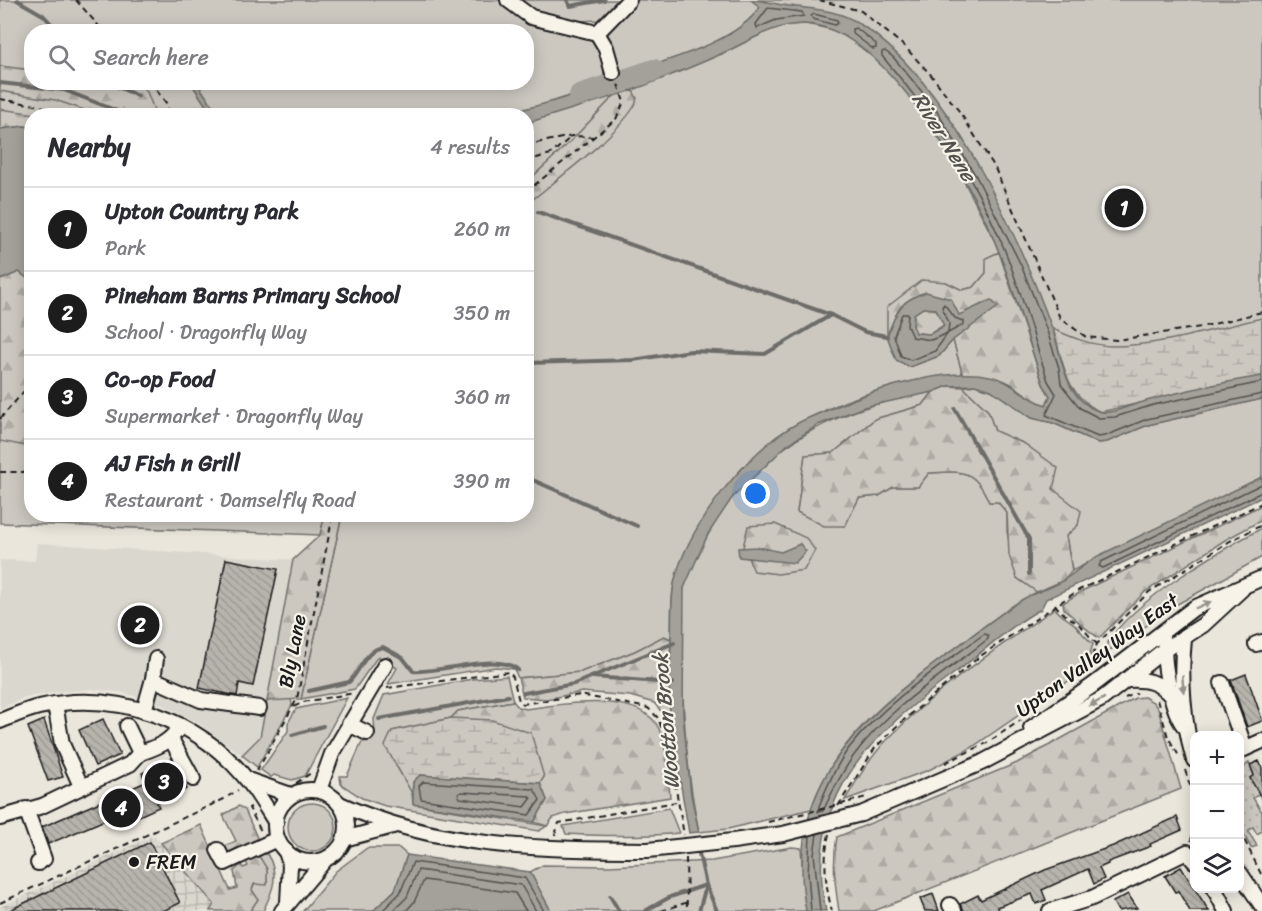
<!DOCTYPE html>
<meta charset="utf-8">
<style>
:root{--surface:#fff;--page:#f7f7f7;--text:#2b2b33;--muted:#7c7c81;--line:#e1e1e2;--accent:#1c1c1c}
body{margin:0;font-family:Sriracha,sans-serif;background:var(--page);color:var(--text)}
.controls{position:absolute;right:18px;bottom:18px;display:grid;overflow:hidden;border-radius:12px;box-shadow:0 3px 15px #0003}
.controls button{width:54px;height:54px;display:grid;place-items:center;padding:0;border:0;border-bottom:2px solid var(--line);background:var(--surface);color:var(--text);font:30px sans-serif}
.you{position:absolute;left:756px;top:494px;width:21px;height:21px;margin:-15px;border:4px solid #fff;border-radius:50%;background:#1a73e8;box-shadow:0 0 0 9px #1a73e833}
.badge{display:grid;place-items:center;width:39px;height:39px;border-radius:50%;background:var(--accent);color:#fff;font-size:20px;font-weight:700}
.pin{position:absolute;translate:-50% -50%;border:3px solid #fff;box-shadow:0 2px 6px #0006}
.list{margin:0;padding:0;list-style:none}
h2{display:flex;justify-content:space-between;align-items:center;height:78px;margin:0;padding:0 24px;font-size:26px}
h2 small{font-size:20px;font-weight:400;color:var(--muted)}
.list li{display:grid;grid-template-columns:39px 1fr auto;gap:18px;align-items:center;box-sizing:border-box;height:84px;padding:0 24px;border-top:2px solid var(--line)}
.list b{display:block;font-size:22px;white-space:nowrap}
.list p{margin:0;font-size:20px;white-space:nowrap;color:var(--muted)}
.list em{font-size:20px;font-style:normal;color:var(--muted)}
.icon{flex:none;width:33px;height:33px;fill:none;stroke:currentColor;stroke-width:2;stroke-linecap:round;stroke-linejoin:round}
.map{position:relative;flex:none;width:1262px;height:911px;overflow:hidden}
.search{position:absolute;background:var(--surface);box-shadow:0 3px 15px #0003;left:24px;top:24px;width:510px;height:66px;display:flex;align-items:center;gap:15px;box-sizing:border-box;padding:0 21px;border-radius:24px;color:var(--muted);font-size:22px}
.panel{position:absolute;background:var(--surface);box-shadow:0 3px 15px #0003;left:24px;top:108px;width:510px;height:414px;border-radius:24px}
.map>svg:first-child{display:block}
.built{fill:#dad7ce}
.industrial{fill:url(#industrial-grid)}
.green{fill:#ccc8c0;stroke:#74726e;stroke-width:1.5;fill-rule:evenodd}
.forest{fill:url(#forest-firs);stroke:#74726e;stroke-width:1.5}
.wetland{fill:url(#wetland-marsh);stroke:#74726e;stroke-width:1.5}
.garden{fill:url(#garden-dots);stroke:#74726e;stroke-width:1.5}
.water{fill:#a3a19a;stroke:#6d6c68;stroke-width:1.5;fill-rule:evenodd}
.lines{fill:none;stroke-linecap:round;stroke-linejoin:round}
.shore{stroke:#52514e;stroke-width:1.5}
.stream{stroke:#6d6c68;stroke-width:4}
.river{stroke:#a3a19a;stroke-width:22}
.building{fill:url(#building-back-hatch);stroke:#1c1c1c;stroke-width:1.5}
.minor-casing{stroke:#1c1c1c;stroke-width:18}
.path{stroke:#1c1c1c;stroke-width:2;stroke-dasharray:6 4.5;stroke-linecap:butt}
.minor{stroke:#f7f3e8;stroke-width:14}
.minor-bridge-casing{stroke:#1c1c1c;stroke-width:18;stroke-linecap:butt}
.path-bridge{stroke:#1c1c1c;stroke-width:2;stroke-dasharray:6 4.5;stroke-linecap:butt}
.minor-bridge{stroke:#f7f3e8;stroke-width:14}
.oneway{fill:#94928c}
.poi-dot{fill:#1c1c1c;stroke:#f7f3e8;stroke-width:2}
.labels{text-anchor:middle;stroke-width:4.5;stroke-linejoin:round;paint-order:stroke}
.street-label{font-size:20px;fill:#1c1c1c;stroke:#f7f3e8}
.poi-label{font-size:20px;fill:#1c1c1c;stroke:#f7f3e8;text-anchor:start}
.water-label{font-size:21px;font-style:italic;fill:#52514e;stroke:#f7f3e8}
</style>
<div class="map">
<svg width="1262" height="911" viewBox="0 0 1262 911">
<defs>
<pattern id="industrial-grid" width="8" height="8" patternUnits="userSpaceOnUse" patternTransform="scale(1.5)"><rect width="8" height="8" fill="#dad7ce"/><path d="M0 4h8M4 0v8" fill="none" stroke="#bab8b0"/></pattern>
<pattern id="forest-firs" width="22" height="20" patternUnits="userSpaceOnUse" patternTransform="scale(1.5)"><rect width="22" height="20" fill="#ccc8c0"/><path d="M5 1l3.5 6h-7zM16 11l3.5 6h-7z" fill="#afaba4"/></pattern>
<pattern id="wetland-marsh" width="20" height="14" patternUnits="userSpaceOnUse" patternTransform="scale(1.5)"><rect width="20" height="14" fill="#ccc8c0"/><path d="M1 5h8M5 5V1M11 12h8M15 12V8" fill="none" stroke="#afaba4"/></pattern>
<pattern id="garden-dots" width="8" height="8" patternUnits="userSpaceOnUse" patternTransform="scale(1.5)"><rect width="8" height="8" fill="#ccc8c0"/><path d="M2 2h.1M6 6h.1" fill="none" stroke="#afaba4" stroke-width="1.8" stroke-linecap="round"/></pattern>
<pattern id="building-back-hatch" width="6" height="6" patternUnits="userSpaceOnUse" patternTransform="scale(1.5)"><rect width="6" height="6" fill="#b6b4ac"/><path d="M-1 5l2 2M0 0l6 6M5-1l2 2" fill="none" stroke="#9c9a93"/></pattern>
</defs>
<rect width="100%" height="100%" fill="#eae6dc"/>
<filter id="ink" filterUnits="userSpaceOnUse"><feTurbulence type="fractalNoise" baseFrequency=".0167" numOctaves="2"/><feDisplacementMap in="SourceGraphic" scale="12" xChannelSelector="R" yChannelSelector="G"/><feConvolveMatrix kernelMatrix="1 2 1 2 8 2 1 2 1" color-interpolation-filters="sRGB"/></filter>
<g filter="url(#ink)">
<!-- built -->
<polygon class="built" points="37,543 293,560 260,737 242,755 198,723 160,704 124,693 92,689 52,693 23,698 0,709 0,560 35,561"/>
<!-- industrial -->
<polygon class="industrial" points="154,835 220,911 0,911 0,907"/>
<!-- green -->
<g class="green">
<path d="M0,0H499L531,23L593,38L603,55L604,77L614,96L570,142L527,182L526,116H32V514L325,515L320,535L0,523ZM32,32H526V82H32Z"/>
<polygon points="516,0 621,0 598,20 579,21 537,14"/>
<path d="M638,0H751L761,7C735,44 665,60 624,75L616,60L607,32Z"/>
<polygon points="758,0 1262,0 1262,386 1097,422 924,100 833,18"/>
<path d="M806,24C818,27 835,29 845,35C914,79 959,170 994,240L999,252L987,258L986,273L974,287L962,290L946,282L896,360L910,367L939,356L953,340L963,376C855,383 754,429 700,526C691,543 680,561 675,580C670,598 672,620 671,639L664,636L635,651L581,672L518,678L514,669L496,667L388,684L397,668L378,656L355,689L301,699L342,515L526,514L527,204L614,130L637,98L630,91L724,53L777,26Z"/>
<polygon points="975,385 991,390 1032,418 1053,423 1098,443 1107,442 1148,425 1262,399 1262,477 1072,571 1066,536 1078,525 1025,444 995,431 988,411 963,387"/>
<path d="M933,392L923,405L875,419L833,453L805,455L797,512L845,526L859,498L879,496L893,487H918L929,473C961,471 975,468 989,502H998L1007,513V532L1017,578L1037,592C1007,608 981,629 954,649C895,693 835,737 811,809L728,829L699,832C686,770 682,709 682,647C682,628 680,606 684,588C687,575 695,562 700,551C744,454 831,407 933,392Z"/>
<path d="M1262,528V557L1174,606L1118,646L1103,653C1117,609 1221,550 1262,528Z"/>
<path d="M1055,608C1061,617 1070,619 1077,627C1082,633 1086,638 1093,644L1090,654L1096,662L971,748L929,770L845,800C858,779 870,757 887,740C936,689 997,648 1055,608Z"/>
<polygon points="507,676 513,701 458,711 451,718 392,731 397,767 412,793 413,804 547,826 539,831 385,806 362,798 341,784 340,776 347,776 362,742 371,741 375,735 374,719 384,695 473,679"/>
<polygon points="283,698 291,699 292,705 257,767 242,755 260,737 267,701"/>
<polygon points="347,698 305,776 292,780 274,775 271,777 261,770 288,731 288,723 296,709"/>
<circle cx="312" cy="827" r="24"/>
<path d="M669,808L679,833C641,837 604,836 566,834L563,826Z"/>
<polygon points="792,847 801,848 806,911 551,911 530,872 543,865 609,866 712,861"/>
<polygon points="367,848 399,848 407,855 395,890 373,911 303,911 336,871"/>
<path d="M260,853L267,854C280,874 273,891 263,911H250L258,899L252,890L255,884H267V869L253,855Z"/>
</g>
<!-- forest -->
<g class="forest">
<polygon points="0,66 31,70 32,82 138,83 147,92 156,115 99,115 55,100 0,91"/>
<path d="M630,91L634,92C636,97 638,100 635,105C618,135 555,181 527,204V182L570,142L614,96Z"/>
<polygon points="0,109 36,114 41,115 32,116 31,128 25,126 0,129"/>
<path d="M999,252L1043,384L1050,396L1046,405C1031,401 1022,390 1009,383C994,375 979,376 963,376L953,340L997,307L959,315L926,292C899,301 897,311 887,336V307L922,280L946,282L962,290L974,287L986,273V258Z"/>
<polygon points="19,272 31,281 31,447 0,441 0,280"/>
<polygon points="923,308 936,309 944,325 930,334 916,333 913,326 914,314"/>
<path d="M948,386L963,387L988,411L995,431L1025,444L1058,468L1053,489L1081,511L1078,525L1066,536L1072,571L1062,581L1037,592L1017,578L1009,555L1007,513L998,502H989C975,468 961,471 929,473L918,487H893L879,496L859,498L845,526H824L797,512L805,455L833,453L875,419L923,405L933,392Z"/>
<path d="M1262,505V520L1225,540L1145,592L1099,638C1086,630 1076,619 1064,609L1063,603L1084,590Z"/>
<polygon points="325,515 342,515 301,699 267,701 293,560 320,535"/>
<polygon points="775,524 806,538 815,550 804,570 778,574 754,571 743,547 748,526"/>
<polygon points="664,636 671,639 669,678 672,724 654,703 630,696 582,692 546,699 523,697 518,678 581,672 635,651"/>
<path d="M1144,697L1153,702L1158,709L1181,789L874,911H839C835,886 832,862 837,837L1017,763L1135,698Z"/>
<path d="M513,701L518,707L526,709C559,704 642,690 659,729C668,750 668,774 670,797L565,814L553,818L547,826L534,822L547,800L540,783L544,777L451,718L458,711Z"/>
<polygon points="239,806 245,810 258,840 232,856 227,853 225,846 236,841 223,815"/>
<polygon points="201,825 230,890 237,888 234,871 241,865 243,868 248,866 245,860 253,855 259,856 267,869 267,885 254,884 252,890 258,899 250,911 210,911 214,904 161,843"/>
</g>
<!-- wetland -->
<g class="wetland">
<path d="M1262,318V376L1100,412C1063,392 1065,366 1053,329C1071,337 1090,345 1111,346C1161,346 1213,329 1262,318Z"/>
<polygon points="451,718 492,720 531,733 544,777 540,783 420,775 413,782 412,793 385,746 392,731"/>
</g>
<!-- garden -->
<polygon class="garden" points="1249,762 1254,775 1250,778 1259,794 1253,798 1262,812 1262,831 1257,834 1253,827 1248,831 1257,846 1251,848 1240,827 1240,772"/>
<!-- water -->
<g class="water">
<path d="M751,0C761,0 768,2 777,4C807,10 834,7 860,24C949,81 1016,231 1052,328C1063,358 1063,398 1098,411C1109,415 1123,408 1133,405C1175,392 1219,383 1262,376V399L1148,425L1107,442L1098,443L1053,423L1032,418L991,390L975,385L948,386L933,392L864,407L818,425L787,445L732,498L708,534L684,588L683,715L691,795L699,832L689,833C682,793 675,752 670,712C668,688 671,663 671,639C672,617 670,593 677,572C694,519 749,449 798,423C811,416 826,411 840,405C878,388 948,367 990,376C1011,380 1025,399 1046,405L1050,396L1043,384C1027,337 1014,288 995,242C968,177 882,25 804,24C773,24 750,41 723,53C693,67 662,79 630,91L624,75C665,60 735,44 760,7Z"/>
<path d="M604,77L614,96L527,123L526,116L503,115C531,106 584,97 604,77Z"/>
<polygon points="191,83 197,83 219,115 212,115"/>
<polygon points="25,126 32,128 31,281 19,272 0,280 0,129"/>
<path d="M926,292L951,299L959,315L991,300L998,307L953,340L939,356L910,367L896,360L887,336C897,311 899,301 926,292ZM923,308L936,309L944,326L930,334L916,333L913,326L914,314Z"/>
<path d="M1262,477V497L1046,599L1041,609C1010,626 984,651 956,672C872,734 802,797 826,911H806C784,791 853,725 942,658C969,638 995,617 1023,599C1035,592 1049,589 1061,582C1073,574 1084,564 1098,556Z"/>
<polygon points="800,544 806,551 795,563 739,557 738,548 758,547 781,552"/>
<polygon points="420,775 540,783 547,800 534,822 413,804 413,782"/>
<polygon points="407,855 530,872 551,911 373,911 395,890"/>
</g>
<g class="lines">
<!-- shore -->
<g class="shore">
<polygon points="768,8 802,12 804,16 776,20 757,28 756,24"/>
<polygon points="814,14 837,20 838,23 835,25 813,19 811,16"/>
<polygon points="856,28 876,44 876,48 873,49 852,33 852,29"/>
<polygon points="944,304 955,318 963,321 963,325 948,333 935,351 911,360 901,356 894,336 902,314 908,314 907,326 912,337 931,340 948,333 949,323 942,307"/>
<path d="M1262,382L1153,405L1115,417L1099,418L1080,408L1061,384L1059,368L1047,331L1021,265L977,178L933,105L893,57L885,51L882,52V56C929,111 971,171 1000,239C1020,284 1032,334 1048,381L1056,394L1046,415L1098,437L1105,436L1147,419L1262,394"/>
<polyline points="1262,484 1101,562 1099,566 1103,568 1262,492"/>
<path d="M984,634L988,635V639C942,675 890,707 855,754C842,771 832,792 823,811L818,812L819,806C827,786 836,765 849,748C885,702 938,668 984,634Z"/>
<polygon points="423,782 534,789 540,800 529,815 421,799 419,786"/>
<polygon points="461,792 529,796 531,799 525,807 460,798 458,794"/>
<polyline points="817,834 814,854 820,911"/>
<polyline points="810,836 808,874 811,911"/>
<polyline points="382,911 400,893 413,862 525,878 544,911"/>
<polyline points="393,911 407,897 418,870 521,885 536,911"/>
<polyline points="406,911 414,902 424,880 515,893 526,911"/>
</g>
<!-- stream -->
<g class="stream">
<polyline points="17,0 43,15 59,32"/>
<polyline points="567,0 570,6 604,0"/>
<polyline points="107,82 138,96"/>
<polyline points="0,83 64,90 130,116"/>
<polyline points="538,212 831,315 865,332 887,336"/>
<polyline points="526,363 633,360 691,351 765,354 831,315"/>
<polyline points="955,409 1029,539 1029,574"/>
<polyline points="526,477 637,526"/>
<polyline points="593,677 673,683"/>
<path d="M309,691L349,682C361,670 365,650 383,647L403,658L413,671C440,674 498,651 518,670"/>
<polyline points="524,693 574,684 674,643"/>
<polyline points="379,719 508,696"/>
<polyline points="292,735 323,726"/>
<polyline points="698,849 706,885 717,911"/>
<polyline points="610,896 619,911"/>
<polyline points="645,911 670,897 706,885"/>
<polyline points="699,911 706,886"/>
</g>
<!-- river -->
<polyline class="river" points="580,95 654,70"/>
</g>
<!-- building -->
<g class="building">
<polygon points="226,559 278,569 253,686 239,683 237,696 199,688"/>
<polygon points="1246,674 1262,719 1262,721 1247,727 1231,680"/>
<polygon points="103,719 120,755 95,766 79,730"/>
<polygon points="44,720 63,777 48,781 28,727"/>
<polygon points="172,759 187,789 157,803 159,807 115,827 110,818 48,844 42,827 146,782 142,773"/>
<polygon points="1259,761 1262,768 1262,799 1250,778 1254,775 1250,765"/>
<polygon points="1177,817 1182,830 1150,844 1151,846 1108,862 1108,864 1099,868 1104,879 1094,884 1088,869 1042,890 1046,900 1036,904 1032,894 997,907 999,911 964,911 960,904 978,895 981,900 1045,870 1113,846"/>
<polygon points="150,842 180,903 163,911 8,911"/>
<polygon points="1181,867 1193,886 1209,911 1190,911 1178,891 1175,892 1165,876"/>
<polygon points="933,894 939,911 925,911 920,899"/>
<polygon points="1128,894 1137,908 1118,911 1113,902"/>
</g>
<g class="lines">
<!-- minor casing -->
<g class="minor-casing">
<g id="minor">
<polyline points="508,0 531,17 597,33"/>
<polyline points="613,73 606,48 597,33 629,0"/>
<path d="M1184,639C1180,678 1183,722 1194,760"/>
<path d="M1165,643C1162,662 1172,711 1184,726"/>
<polyline points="1256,644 1262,642"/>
<polyline points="153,679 156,659"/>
<path d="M1129,680C1147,679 1159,682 1171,696"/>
<polyline points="1222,683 1245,748"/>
<polyline points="55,704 62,744 81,786"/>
<polyline points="144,711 153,679 201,700 259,708"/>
<path d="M0,721C13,716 26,710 39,707C115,689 199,719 248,781C258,793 267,809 276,823"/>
<polyline points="349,724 367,733"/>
<path d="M127,726L140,753C157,747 170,743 180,726"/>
<polyline points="1031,728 1092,686 1194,608 1262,578"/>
<polyline points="171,739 193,779"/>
<polyline points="1240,751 1262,741"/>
<polyline points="248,780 291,795"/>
<polyline points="319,790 332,754 385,665"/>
<circle cx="311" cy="826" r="36"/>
<path d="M340,804C437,848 542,850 648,850"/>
<polyline points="26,809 44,859 38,863"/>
<polyline points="861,814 981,763 1102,699 1164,650 1203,625 1242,589"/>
<polyline points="0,818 42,806 130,764 140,753"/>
<polyline points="344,839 393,826"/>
<polyline points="733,841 783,834"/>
<polyline points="218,850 225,863 277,839"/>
<polyline points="286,851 290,865 288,902"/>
<polyline points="1240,873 1262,906"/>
<polyline points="1214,888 1226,911"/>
<polyline points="950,905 954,911"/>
<polyline points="282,911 325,860"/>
<polyline points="1050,911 1092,898 1187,852 1194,861"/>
</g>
</g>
<!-- path -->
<g class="path">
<polyline points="76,0 104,32"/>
<polyline points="819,0 861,11 904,46 931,75 959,111 994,166 1060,318 1086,337 1117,340 1201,327 1262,312"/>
<polyline points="150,82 167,104 169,116"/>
<polyline points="0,99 41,106 65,116"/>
<polyline points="526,145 572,136 595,137"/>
<polyline points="526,161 551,154 570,138"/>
<polyline points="526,192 616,119 624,102 618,84"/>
<polyline points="0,419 32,382"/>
<polyline points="0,472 32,472"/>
<polyline points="268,514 275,514"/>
<path d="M1055,604C1061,614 1068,616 1077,623C1083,627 1090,638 1097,644"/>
<polyline points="1101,664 1093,654 1097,644 1149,592 1230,541 1262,525"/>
<polyline points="387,688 509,672 513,677 519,701 523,704 580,695 648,708 658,718 669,749 684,835"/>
<polyline points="1125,698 1137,693"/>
<polyline points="1157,700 1168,737 1179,756"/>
<polyline points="294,707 303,702 355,693"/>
<polyline points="945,763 987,743 1021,720"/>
<polyline points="1185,770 1194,798"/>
<polyline points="257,771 297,699 333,514"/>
<polyline points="296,783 311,773"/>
<polyline points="849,802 866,797"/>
<polyline points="838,806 875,748 898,725 979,657 1079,590 1262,503"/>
<polyline points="251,807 249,808 262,833"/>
<polyline points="768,822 830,807"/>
<polyline points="1240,831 1262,876"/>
<path d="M829,834C823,860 825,885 832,911"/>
<polyline points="555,835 559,823 676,802"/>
<polyline points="1191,841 1194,829"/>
<polyline points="686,858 687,911"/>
<polyline points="0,903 224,799 238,790"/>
<polyline points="661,911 688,902"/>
</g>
<!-- minor -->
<use href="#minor" class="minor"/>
<!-- minor-bridge casing -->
<g class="minor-bridge-casing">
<g id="minor-bridge">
<polyline points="783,834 861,814"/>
<polyline points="648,850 733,841"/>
</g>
</g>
<!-- path-bridge -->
<polyline class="path-bridge" points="830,807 849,802"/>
<!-- minor-bridge -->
<use href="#minor-bridge" class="minor-bridge"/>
</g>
<!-- one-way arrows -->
<defs><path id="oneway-solid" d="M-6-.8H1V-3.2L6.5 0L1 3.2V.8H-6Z" transform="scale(1.5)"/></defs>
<g class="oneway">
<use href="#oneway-solid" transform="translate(1203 605) rotate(-23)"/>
<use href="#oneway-solid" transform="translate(1183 684) rotate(85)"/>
<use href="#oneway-solid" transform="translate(1097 702) rotate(151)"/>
</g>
</g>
<!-- markers -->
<circle class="poi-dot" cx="134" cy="862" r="6"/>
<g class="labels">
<!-- street labels -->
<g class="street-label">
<text transform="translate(292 651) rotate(-79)" y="7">Bly Lane</text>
<text transform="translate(1097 655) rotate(-36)" y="7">Upton Valley Way East</text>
</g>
<!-- poi labels -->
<g class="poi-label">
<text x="146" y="869">FREM</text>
</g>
<!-- water labels -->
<g class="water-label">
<text transform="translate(944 137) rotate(58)" y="7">River Nene</text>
<text transform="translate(666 721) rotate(-95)" y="7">Wootton Brook</text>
</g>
</g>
</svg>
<div class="controls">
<button>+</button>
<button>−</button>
<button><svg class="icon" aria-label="layers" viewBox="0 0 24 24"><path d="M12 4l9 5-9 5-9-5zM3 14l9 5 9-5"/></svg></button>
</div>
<div class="you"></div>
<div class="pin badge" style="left:1124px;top:208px">1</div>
<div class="pin badge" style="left:140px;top:625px">2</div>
<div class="pin badge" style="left:164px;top:782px">3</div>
<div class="pin badge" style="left:121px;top:808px">4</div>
<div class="search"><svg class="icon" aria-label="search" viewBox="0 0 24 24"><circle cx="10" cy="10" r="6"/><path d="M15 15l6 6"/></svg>Search here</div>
<section class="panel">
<h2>Nearby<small>4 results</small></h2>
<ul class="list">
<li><span class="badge">1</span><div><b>Upton Country Park</b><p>Park</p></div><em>260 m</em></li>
<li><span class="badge">2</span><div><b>Pineham Barns Primary School</b><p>School · Dragonfly Way</p></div><em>350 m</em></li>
<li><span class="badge">3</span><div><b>Co-op Food</b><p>Supermarket · Dragonfly Way</p></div><em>360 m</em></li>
<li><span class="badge">4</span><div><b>AJ Fish n Grill</b><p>Restaurant · Damselfly Road</p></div><em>390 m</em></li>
</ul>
</section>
</div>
